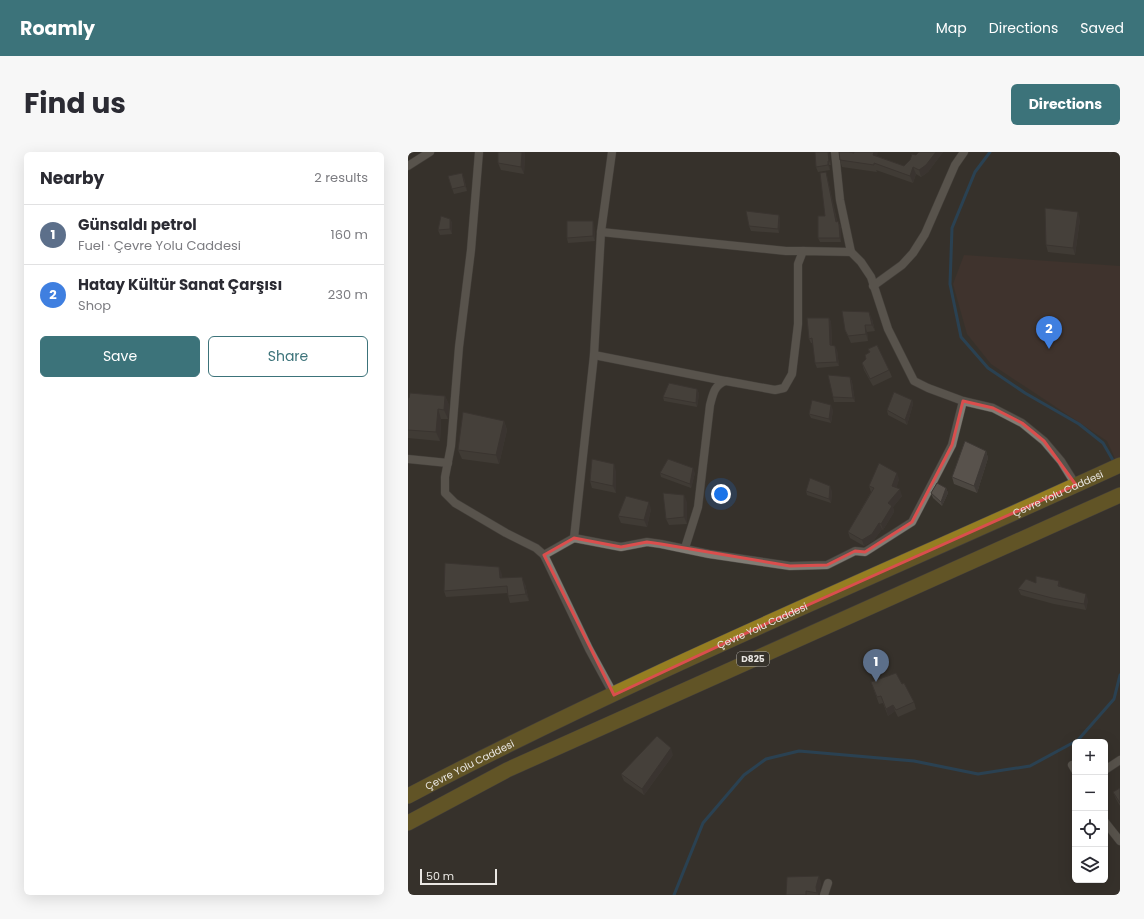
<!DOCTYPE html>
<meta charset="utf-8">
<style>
:root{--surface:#fff;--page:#f7f7f7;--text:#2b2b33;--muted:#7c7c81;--line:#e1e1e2;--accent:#3c737a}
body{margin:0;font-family:Poppins,sans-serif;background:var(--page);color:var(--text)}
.controls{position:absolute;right:12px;bottom:12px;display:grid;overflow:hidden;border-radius:6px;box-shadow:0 4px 16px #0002}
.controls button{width:36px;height:36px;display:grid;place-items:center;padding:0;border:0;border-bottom:1px solid var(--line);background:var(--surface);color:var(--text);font:20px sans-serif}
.scale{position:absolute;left:12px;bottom:10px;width:77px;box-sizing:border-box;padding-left:4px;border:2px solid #eae7e3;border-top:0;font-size:11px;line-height:14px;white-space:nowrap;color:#eae7e3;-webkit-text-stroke:3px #36322b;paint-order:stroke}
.you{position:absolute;left:313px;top:342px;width:14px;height:14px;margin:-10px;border:3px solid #fff;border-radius:50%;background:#1a73e8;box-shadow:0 0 0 6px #1a73e833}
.badge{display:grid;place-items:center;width:26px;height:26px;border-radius:50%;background:var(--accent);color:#fff;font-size:13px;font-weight:700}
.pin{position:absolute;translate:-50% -33px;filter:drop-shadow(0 1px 2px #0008)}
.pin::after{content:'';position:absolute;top:21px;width:14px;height:12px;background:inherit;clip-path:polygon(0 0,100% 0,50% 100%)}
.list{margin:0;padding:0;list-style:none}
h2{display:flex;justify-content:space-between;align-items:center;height:52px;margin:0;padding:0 16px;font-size:17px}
h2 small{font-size:13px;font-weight:400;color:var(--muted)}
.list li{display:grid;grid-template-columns:26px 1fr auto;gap:12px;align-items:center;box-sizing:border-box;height:60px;padding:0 16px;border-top:1px solid var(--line)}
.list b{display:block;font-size:15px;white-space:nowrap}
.list p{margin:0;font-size:13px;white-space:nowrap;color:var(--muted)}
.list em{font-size:13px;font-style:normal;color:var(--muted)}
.actions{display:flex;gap:8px;padding:12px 16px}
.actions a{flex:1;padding:9px 0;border:1px solid var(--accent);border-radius:6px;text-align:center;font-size:14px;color:var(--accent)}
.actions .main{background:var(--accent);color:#fff}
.icon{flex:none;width:22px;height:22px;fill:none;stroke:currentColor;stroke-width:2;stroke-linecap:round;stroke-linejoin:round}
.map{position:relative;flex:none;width:712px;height:743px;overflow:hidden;border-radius:6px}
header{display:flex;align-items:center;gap:24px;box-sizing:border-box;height:56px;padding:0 20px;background:var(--accent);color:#fff}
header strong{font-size:19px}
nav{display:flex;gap:22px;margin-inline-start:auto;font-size:14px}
.intro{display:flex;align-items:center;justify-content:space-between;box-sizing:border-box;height:96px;padding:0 24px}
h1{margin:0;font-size:28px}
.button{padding:10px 18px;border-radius:6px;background:var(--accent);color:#fff;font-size:14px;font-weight:700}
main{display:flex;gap:24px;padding:0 24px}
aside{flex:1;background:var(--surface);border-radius:6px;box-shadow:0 4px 16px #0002}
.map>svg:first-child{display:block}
.commercial{fill:#49352f}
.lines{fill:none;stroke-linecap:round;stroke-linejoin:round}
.stream{stroke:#1c5680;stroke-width:3}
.street-casing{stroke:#524f4a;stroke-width:9}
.highway-casing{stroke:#524f4a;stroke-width:16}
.street{stroke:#807c74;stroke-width:8}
.highway{stroke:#967e21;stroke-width:15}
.wall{fill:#4c4741}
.shaded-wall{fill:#3e3935}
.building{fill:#58524c;stroke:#3e3935}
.marked{fill:none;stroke:#da4e4d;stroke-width:3;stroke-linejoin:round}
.labels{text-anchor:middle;stroke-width:3;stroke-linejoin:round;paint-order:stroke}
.shield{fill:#36322b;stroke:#b4b1ac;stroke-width:1}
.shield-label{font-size:9px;font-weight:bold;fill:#eae7e3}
.street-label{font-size:10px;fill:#eae7e3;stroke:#36322b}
</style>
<header>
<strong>Roamly</strong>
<nav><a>Map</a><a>Directions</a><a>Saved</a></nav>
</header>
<div class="intro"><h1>Find us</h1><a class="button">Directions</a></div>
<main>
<aside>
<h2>Nearby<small>2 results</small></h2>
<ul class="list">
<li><span class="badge" style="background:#5c6f8a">1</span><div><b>Günsaldı petrol</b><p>Fuel · Çevre Yolu Caddesi</p></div><em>160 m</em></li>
<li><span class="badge" style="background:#3f7fe0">2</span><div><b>Hatay Kültür Sanat Çarşısı</b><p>Shop</p></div><em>230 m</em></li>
</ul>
<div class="actions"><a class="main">Save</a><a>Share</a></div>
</aside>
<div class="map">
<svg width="712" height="743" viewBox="0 0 712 743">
<rect width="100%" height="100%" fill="#36322b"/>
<!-- commercial -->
<polygon class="commercial" points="556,103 712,114 712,310 709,311 699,289 583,212 559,182 545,132"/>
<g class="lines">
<!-- stream -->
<g class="stream">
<polyline points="582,0 567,20 544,76 542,132 553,185 580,216 617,241 671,272 695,291 706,310"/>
<polyline points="266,743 295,671 336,623 358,607 391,599 506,609 570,622 622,614 670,588 706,547 712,523"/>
</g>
<!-- street casing -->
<g class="street-casing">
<g id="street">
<polyline points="71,0 63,98 51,195 43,294 37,325 37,341 47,351 98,381 128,396 136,403 181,497 206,543"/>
<polyline points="427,0 432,48 443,100 453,110 463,125 480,177 506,229 520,236 555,249 585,256 614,271 636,289 653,309 668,333"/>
<polyline points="0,14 22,0"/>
<polyline points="193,80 378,99 395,99"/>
<polyline points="465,134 494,113 505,101 517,82 547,13 556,0"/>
<polyline points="186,203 317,229"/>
<polyline points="0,307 40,311"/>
<polyline points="166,386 186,203 193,80 204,0"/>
<path d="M277,396L290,355L302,253C305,242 306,233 318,229L367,238L376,236L384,222L390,172V112L395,99L443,100"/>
<polyline points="136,403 166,386 213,395 239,390 253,392 301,402 382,414 419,413 447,399 457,400 504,370 544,293 555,249"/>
<polyline points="664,613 667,618"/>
<polyline points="697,618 712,608"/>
<polyline points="697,670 712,689"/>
<polyline points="416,743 420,731"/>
</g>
</g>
<!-- highway casing -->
<g class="highway-casing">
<g id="highway">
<path id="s1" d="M0,644C232,522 474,422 712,313"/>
<polyline points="0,671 99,618 712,343"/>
</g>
</g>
<!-- street -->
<use href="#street" class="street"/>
<!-- highway -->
<use href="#highway" class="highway"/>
</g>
<!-- wall -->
<g class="wall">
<polygon points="117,0 116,22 93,18 90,11"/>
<polygon points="407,0 421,0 423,13 421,13 422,18 410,20 408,15"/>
<polygon points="511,0 535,0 520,20 513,25 508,22 505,31 468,18 469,20 434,15 432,8 446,1 469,4 496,14 508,3"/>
<polygon points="40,24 56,26 59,39 46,42"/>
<polygon points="419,24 429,69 432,73 433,77 433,90 412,90 410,86 417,64"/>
<polygon points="371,63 372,68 371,81 343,79 341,74"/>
<polygon points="42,67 44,71 44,82 32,83 30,78"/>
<polygon points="672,67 667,103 640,100 638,93"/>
<polygon points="186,73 187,89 160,91 159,86"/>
<polygon points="421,166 423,170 424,193 429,198 431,214 409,216 407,211 405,191 403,191 401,187"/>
<polygon points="464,167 467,179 459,180 460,189 443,191 437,178"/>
<polygon points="460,197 481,218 484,225 465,234 456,218 454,211 458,207 461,200"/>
<polygon points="442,225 444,230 447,250 426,250 425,245"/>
<polygon points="289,237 291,242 289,255 256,249 255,245"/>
<polygon points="37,244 41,253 40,267 33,267 32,289 0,286 0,246"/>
<polygon points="504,248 505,252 499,273 480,263 479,258"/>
<polygon points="425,258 423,271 403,266 401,262"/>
<polygon points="96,269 99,278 91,312 54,307 50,298"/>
<polygon points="578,299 580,306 569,341 546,332 544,325"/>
<polygon points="208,319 208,341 184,336 182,329"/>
<polygon points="252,321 287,321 283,336 253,325"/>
<polygon points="491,327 488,336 494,344 485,355 486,360 475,378 474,377 466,388 456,394 442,386 440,380 463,340 461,334"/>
<polygon points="538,336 540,341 534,354 525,346 523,341"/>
<polygon points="398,339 424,339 423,351 399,343"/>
<polygon points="279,350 279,372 261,373 258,367"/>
<polygon points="243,357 239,375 213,371 210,364"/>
<polygon points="94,422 94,426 117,432 121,449 102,451 100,444 100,441 38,445 36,439"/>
<polygon points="628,431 653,435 680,448 678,458 646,452 613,443 610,437"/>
<polygon points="463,530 494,532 506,550 508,557 490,565 487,559 480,564 475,551 471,552"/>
<polygon points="265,603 236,643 216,629 213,622"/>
<polygon points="712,636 712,654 708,647 705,640"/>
<polygon points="413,730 411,743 378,743"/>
</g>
<!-- shaded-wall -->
<g class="shaded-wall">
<polygon points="114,0 117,0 116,22 113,15"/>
<polygon points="420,0 421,0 423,13 421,9"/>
<polygon points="466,0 470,0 468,9 465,3"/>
<polygon points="528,0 535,0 520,20 513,25 511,18"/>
<polygon points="701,0 705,0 702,3"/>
<polygon points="420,9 421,13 422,18 420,13"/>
<polygon points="505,15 508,22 505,31 502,24"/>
<polygon points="418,20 419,24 430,74 428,70"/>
<polygon points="54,21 56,26 59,39 57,34"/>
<polygon points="670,60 672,67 667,103 665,96"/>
<polygon points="371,63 372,68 371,81 370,77"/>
<polygon points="42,67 44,71 44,82 42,77"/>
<polygon points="185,69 186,73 187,89 185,84"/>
<polygon points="430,69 433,77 433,90 432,86"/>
<polygon points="461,160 464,167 467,179 464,173"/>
<polygon points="421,166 423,170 424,198 422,193"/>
<polygon points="457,173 459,180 460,189 458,182"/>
<polygon points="427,194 429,198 431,214 429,210"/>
<polygon points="442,225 444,230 447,250 445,246"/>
<polygon points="289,237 291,242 289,255 288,251"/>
<polygon points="37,244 41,253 40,267 36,258"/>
<polygon points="504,248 505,252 499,273 497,268"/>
<polygon points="423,253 425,258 423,271 421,267"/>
<polygon points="30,257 33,267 32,289 28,280"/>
<polygon points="96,269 99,278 91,312 88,303"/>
<polygon points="578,299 580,306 569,341 566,334"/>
<polygon points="206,312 208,319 208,341 205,334"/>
<polygon points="285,316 287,321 283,336 282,332"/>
<polygon points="489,321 491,327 487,341 484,334"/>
<polygon points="422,334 424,339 423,351 421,347"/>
<polygon points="538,336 540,341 534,354 533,350"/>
<polygon points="492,337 494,344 485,355 486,360 475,378 473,372 480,351"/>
<polygon points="276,343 279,350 279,372 276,365"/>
<polygon points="241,350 243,357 239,375 236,368"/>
<polygon points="471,371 474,377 466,388 456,394 454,388"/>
<polygon points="91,415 94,422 95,433 92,426"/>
<polygon points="114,425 117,432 121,449 118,442"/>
<polygon points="651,429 653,435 650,434"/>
<polygon points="678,442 680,448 678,458 676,452"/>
<polygon points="485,553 487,559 480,564 478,557"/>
<polygon points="263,596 265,603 236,643 234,637"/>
<polygon points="411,724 413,730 411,743 410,743 408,735"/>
</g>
<!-- building -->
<g class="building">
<polygon points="90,0 114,0 113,15 90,11"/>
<polygon points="407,0 420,0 421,9 420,9 420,13 408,15"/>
<polygon points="431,0 441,0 446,1 446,0 466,0 465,3 496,14 502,8 504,2 508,3 511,0 528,0 518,13 511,18 505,15 502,24 466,11 466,13 432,8"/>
<polygon points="418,20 428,70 430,69 431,73 432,86 410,86 410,64 417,64 412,21"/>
<polygon points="54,21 57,34 44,37 40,24"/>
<polygon points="637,56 670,60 665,96 638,93"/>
<polygon points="338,59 371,63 370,77 341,74"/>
<polygon points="33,64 42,67 42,77 30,78"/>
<polygon points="159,69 185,69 185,84 159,86"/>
<polygon points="434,159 461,160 464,173 457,173 458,182 440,184 437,178"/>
<polygon points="399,166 421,166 422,193 427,194 429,210 407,211 404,186 401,187"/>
<polygon points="469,193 481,218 462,227 454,211 458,207 457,203 462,200 460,197"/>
<polygon points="420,223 442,225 445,246 425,245"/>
<polygon points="261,231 289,237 288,251 255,245"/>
<polygon points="486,240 504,248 497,268 479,258"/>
<polygon points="2,241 37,244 36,258 30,257 28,280 0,278 0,246 1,246"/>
<polygon points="404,248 423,253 421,267 401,262"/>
<polygon points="55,260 96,269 88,303 50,298"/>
<polygon points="557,289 578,299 566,334 544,325"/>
<polygon points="184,307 206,312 205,334 182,329"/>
<polygon points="260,307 285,316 282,332 252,321"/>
<polygon points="471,311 489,321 484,334 492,337 480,351 484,354 473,372 471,371 464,382 454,388 440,380 466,336 461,334"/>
<polygon points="402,326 422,334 421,347 398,339"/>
<polygon points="529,331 538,336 533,350 523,341"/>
<polygon points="255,341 276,343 276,365 258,367"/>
<polygon points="218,344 241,350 236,368 210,364"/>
<polygon points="37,411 91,415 92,426 114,425 118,442 100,444 99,434 36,439"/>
<polygon points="628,424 651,429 650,434 678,442 676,452 644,446 610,437 618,427 628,431"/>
<polygon points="488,521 494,532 496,531 506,550 488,558 485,553 478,557 473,544 469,545 463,530"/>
<polygon points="249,584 263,596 234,637 213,622"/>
<polygon points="712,636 712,651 705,640"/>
<polygon points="411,724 408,735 409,741 398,739 398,743 378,743 379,725"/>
</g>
<!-- marked area -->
<path d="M0 0H712V743H0ZM555,249L585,256L614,271L636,289L668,333L362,470L206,543L136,403L166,386L213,395L239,390L253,392L382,414L419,413L447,399L457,400L504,370L544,293Z" fill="#36322b" fill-opacity=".55" fill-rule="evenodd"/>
<path class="marked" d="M555,249L585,256L614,271L636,289L668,333L362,470L206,543L136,403L166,386L213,395L239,390L253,392L382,414L419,413L447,399L457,400L504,370L544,293Z"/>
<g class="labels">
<!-- shield labels -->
<rect class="shield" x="329" y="500" width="32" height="14" rx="3"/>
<g class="shield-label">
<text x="345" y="510">D825</text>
</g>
<!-- street labels -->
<g class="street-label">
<text dy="4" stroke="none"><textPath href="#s1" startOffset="717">Çevre Yolu Caddesi</textPath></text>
<text dy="4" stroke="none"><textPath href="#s1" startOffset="393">Çevre Yolu Caddesi</textPath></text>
<text dy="4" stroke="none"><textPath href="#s1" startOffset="69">Çevre Yolu Caddesi</textPath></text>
</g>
</g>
</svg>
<div class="controls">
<button>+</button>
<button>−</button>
<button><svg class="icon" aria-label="locate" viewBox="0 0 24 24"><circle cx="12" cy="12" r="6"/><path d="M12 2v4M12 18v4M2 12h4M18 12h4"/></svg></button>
<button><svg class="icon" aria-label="layers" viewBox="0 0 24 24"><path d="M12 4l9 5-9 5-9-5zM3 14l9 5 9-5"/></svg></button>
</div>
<div class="scale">50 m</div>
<div class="you"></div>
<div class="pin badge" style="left:468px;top:530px;background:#5c6f8a">1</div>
<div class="pin badge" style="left:641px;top:197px;background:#3f7fe0">2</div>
</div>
</main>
